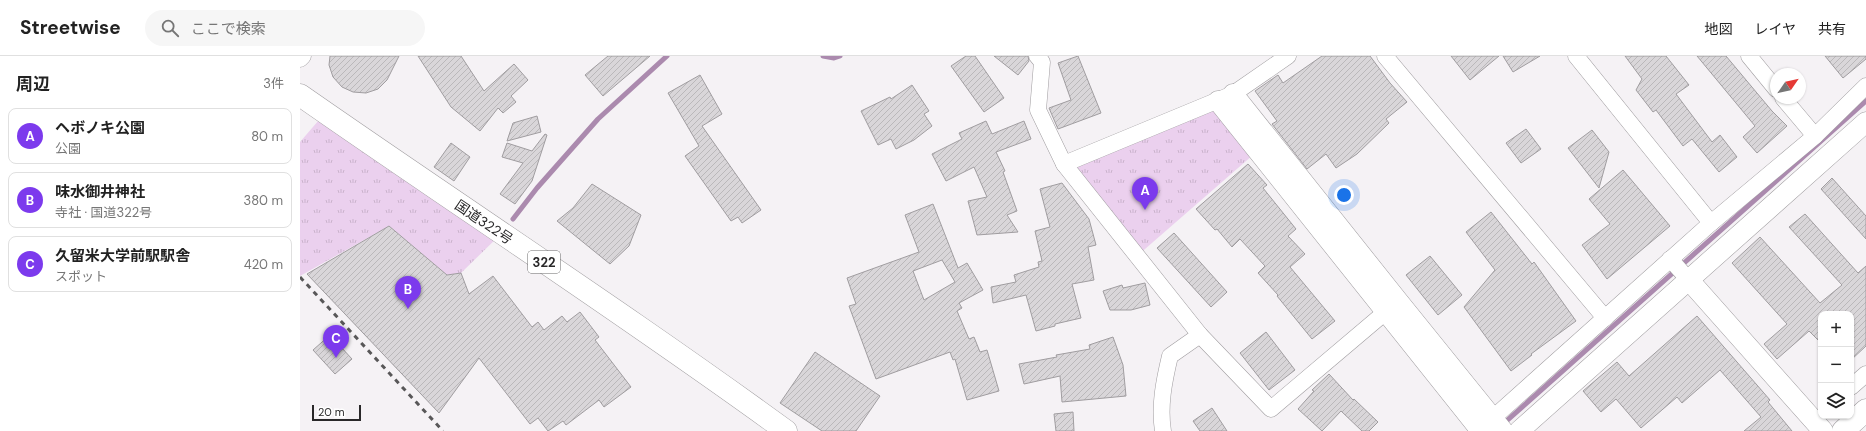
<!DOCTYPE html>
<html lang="ja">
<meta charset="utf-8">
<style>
:root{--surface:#fff;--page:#f6f6f6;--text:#222;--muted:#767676;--line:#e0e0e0;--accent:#7c3aed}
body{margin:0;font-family:"DM Sans","Noto Sans JP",sans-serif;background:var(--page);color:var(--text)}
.controls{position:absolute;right:12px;bottom:12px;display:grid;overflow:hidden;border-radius:8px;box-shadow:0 1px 3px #0004}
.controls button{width:36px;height:36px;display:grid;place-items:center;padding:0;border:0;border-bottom:1px solid var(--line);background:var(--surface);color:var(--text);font:20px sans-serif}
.compass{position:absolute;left:1470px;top:12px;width:36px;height:36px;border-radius:50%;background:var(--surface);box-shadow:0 1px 3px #0004;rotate:56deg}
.scale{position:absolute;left:12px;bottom:10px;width:49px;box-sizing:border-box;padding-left:4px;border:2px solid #292829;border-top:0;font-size:11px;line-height:14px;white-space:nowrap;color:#292829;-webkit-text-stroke:3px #fff;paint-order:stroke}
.you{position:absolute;left:1044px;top:139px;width:14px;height:14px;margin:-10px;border:3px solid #fff;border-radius:50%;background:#1a73e8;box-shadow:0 0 0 6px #1a73e833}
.badge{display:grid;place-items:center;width:26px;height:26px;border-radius:50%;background:var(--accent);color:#fff;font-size:13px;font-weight:700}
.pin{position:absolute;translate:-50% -33px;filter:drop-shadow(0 1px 2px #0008)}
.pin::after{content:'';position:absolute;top:21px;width:14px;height:12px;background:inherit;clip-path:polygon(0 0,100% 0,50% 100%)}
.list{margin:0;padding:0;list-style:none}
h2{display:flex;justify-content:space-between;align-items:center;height:52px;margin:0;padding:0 16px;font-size:17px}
h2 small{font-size:13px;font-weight:400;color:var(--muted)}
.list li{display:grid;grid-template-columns:26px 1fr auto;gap:12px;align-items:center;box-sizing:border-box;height:56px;margin:0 8px 8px;padding:0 8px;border:1px solid var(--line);border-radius:8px}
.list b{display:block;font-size:15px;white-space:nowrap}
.list p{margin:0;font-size:13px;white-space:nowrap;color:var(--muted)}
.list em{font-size:13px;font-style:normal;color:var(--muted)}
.icon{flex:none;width:22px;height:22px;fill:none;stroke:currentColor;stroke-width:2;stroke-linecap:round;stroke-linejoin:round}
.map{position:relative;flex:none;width:1566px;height:375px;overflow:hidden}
header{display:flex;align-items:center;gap:24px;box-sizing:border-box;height:56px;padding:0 20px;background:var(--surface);border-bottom:1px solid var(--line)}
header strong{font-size:19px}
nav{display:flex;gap:22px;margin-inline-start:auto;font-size:14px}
.search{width:280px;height:36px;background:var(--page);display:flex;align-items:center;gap:10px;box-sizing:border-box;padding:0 14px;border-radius:22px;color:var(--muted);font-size:15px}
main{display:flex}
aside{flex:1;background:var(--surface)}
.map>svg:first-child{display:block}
.grass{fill:url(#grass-tufts)}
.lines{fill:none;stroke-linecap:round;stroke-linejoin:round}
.stream{stroke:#ab8aae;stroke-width:5}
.building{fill:url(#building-hatch);stroke:#a09da0;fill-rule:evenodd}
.minor-casing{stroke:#9f9c9f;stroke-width:17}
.tertiary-casing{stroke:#9f9c9f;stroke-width:21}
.trunk-casing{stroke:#9f9c9f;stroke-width:23}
.minor{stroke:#fff;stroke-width:16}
.tertiary{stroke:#fff;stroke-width:20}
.trunk{stroke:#fff;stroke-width:22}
.rail{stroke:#585758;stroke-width:3;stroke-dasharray:5 5;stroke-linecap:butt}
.labels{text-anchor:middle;stroke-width:3;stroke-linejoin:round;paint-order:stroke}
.shield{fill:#fff;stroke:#696869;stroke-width:1}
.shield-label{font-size:13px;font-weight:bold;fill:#292829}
.street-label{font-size:14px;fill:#292829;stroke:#fff}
</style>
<header>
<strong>Streetwise</strong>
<div class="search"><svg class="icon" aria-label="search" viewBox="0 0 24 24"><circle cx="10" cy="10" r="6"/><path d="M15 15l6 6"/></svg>ここで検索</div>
<nav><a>地図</a><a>レイヤ</a><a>共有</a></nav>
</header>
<main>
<aside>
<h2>周辺<small>3件</small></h2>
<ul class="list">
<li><span class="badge">A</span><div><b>ヘボノキ公園</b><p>公園</p></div><em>80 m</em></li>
<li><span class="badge">B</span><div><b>味水御井神社</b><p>寺社 · 国道322号</p></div><em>380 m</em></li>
<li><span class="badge">C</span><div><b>久留米大学前駅駅舎</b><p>スポット</p></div><em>420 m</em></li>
</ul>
</aside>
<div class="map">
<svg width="1566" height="375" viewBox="0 0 1566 375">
<defs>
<pattern id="grass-tufts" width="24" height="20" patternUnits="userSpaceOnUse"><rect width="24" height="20" fill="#ebd0ee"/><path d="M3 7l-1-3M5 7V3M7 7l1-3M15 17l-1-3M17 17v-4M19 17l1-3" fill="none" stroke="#cab3cc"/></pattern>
<pattern id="building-hatch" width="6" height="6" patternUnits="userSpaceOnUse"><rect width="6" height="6" fill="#d9d6d9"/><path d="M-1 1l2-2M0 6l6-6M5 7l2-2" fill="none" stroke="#bab8ba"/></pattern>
</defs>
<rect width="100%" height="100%" fill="#f5f2f5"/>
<!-- grass -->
<g class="grass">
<polygon points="927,42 961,92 837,200 764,108"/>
<polygon points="25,57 201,178 161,217 147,219 89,170 0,220 0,86"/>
</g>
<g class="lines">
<!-- stream -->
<g class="stream">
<polyline points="523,0 534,2 540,0"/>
<polyline points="213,163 237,132 298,63 367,0"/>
<polyline points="1202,369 1566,45"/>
</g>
</g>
<!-- building -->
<g class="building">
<polygon points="30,0 99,0 87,24 78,33 66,37 53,36 42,31 33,21 29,9"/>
<polygon points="118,0 161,0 184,35 214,8 228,24 211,40 216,46 203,57 198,52 180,75 151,51"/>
<polygon points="308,0 350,0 303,40 285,19"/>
<polygon points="666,0 675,0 704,42 684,56 651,10"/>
<polygon points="694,0 728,0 729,5 718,19"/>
<polygon points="778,0 801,57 758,73 749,52 771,44 758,7"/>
<polygon points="1022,0 1070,0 1090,27 1107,46 1086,63 1089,67 1057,98 1036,112 1026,98 1007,113 972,68 977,65 955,35 978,19 983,27"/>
<polygon points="1151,0 1199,0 1170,24"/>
<polygon points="1203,0 1240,0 1213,16"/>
<polygon points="1325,0 1366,0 1389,29 1376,38 1412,86 1420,79 1437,101 1419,116 1392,83 1383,90 1356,54 1353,56 1336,34 1342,23"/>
<polygon points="1397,0 1426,0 1472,55 1487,70 1457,97 1443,81 1455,70"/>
<polygon points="1525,0 1566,0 1566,3 1543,22"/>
<polygon points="400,19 422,58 402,70 461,154 442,167 438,161 431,165 385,100 399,90 368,37"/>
<polygon points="612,29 629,55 624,58 632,70 614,84 596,93 591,83 578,89 561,55 590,41 591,43"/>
<polygon points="237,60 241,76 207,85 213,67"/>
<polygon points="686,65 692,78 724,65 731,83 696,96 705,115 703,116 717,155 707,159 718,176 677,179 668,145 687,141 674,111 646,125 632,98 662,83 659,77"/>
<polygon points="1226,73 1241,93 1221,107 1206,87"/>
<polygon points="1292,74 1309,96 1299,132 1268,92"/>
<polygon points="245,78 247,79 232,125 215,148 200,138 223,107 202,101 207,87 232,95"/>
<polygon points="151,87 170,101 154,125 134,111"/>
<polygon points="948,108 967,129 963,132 996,173 988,180 1005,198 990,211 1035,265 1012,283 977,240 978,239 958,217 965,210 940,183 932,191 917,173 915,174 896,153"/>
<polygon points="1323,114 1370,170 1307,223 1282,189 1310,168 1289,143"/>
<polygon points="1532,122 1566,160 1566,183 1521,133"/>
<polygon points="762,127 789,163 796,189 788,191 794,224 772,228 781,262 755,268 755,270 736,275 726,239 693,247 691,231 716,226 714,219 739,211 738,206 742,205 735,175 750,171 740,133"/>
<polygon points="292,128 341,159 329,190 310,208 257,165 273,152"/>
<path d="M633,148L658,212L667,207L683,234L659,247L662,252L657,255L669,283L674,281L680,296L687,294L699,335L667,344L655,303L653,304L650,296L576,323L549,250L556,248L547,222L619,196L605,159ZM642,204L655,226L624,244L613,215Z"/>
<polygon points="1191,156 1232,208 1234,206 1276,265 1231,298 1232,299 1211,315 1164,251 1195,214 1166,176"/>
<polygon points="1505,158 1558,217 1566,210 1566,290 1551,304 1551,258 1521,258 1521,287 1509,275 1477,303 1464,288 1487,268 1432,207 1460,181 1520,247 1542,229 1489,171"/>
<polygon points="89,170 147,219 161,217 169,238 193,220 232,271 238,266 244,274 262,260 267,266 280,256 299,281 295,284 331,331 304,351 299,344 266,369 263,365 248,375 238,362 230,368 179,302 139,357 7,218"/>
<polygon points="874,177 927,236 911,251 857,192"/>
<polygon points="1130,200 1162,239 1138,259 1106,219"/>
<polygon points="845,227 850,249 831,254 810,254 803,235 822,229 823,232"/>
<polygon points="1397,260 1470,344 1468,346 1492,375 1444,375 1461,361 1420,314 1382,347 1377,341 1341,372 1316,343 1301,356 1283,335 1317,306 1329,320"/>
<polygon points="966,276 995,314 969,334 940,297"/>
<polygon points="30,279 52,303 35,318 13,294"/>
<polygon points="813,281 823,309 826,340 762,346 760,320 724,328 719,308 757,301 756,299 790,293 789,289"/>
<polygon points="515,296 580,340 556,375 522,375 480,347"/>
<polygon points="1029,318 1053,344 1054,343 1078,366 1069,375 1062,375 1041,355 1022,375 998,353 1014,335 1012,334"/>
<polygon points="912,352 927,375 900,375 893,365"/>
<polygon points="773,356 774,375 756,375 754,358"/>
</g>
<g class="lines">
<!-- minor casing -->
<g class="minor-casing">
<g id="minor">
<polyline points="737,0 742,6 738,54 764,108 900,279 971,353 1095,248"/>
<polyline points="1085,0 1305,262"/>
<polyline points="1276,0 1411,167"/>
<polyline points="1449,0 1476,33"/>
<polyline points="0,3 3,0"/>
<polyline points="1483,42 1515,80"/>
<polyline points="764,108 933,38 988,0"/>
<polyline points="1370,203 1388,223"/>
<polyline points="1551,331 1566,318"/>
<polyline points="1184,370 1411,167 1515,80 1566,30"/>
<path d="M863,375C859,350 864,325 870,300L900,279"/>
</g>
</g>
<!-- tertiary casing -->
<g class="tertiary-casing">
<g id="tertiary">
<polyline points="933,38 1098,245 1203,375"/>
<polyline points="918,45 1181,375"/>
<polyline points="1388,223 1523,375"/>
<polyline points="1219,375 1566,66"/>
</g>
</g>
<!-- trunk casing -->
<g class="trunk-casing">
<g id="trunk">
<path d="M0,39C162,152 327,259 486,375"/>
<polyline points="1543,375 1566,354"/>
</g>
</g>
<!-- minor -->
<use href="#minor" class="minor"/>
<!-- tertiary -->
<use href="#tertiary" class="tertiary"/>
<!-- trunk -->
<use href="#trunk" class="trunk"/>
<!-- rail -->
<polyline class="rail" points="0,221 143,375"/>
</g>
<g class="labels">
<!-- shield labels -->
<rect class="shield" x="228" y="195" width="32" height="22" rx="3"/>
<g class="shield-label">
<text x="244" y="211">322</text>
</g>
<!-- street labels -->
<g class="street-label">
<text transform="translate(184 166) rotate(34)" y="5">国道322号</text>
</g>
</g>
</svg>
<div class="controls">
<button>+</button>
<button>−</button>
<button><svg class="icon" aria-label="layers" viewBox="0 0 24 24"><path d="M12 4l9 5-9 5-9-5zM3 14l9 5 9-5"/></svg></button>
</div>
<svg class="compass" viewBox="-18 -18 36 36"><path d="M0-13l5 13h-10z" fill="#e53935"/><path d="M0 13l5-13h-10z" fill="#767676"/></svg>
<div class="scale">20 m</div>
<div class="you"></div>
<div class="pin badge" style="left:845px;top:154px">A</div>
<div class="pin badge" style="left:108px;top:253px">B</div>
<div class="pin badge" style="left:36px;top:302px">C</div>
</div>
</main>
